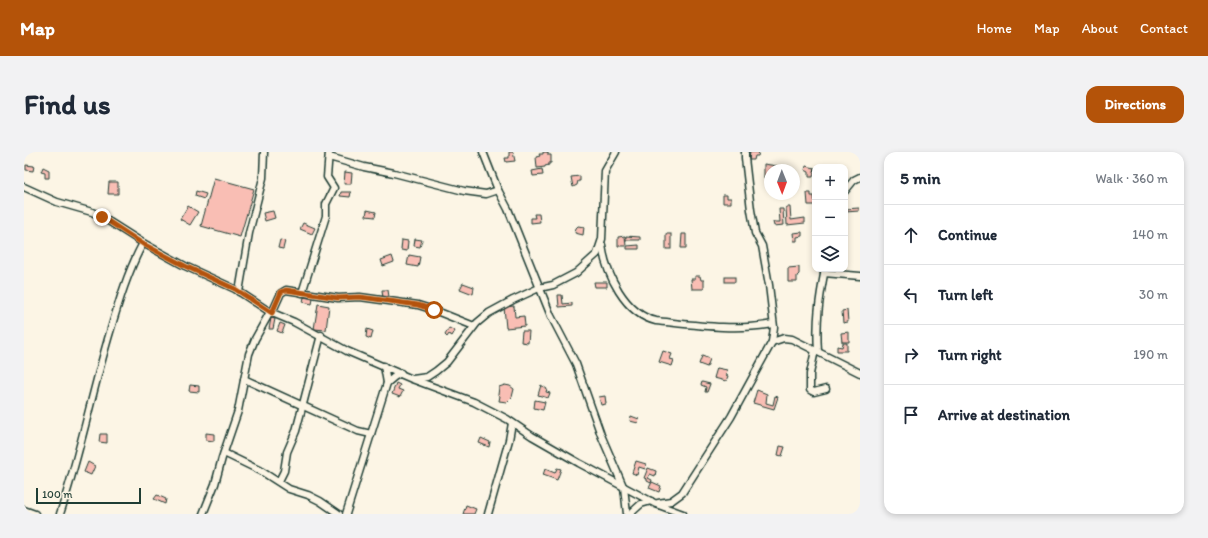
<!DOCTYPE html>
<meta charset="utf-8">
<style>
:root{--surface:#fff;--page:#f2f2f3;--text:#1f2937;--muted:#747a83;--line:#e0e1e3;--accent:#b45309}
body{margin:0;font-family:Itim,sans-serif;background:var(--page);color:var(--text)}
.controls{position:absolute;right:12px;top:12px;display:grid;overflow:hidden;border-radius:8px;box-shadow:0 2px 6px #0003}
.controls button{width:36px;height:36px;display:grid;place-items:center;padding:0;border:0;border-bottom:1px solid var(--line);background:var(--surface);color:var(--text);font:20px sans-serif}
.compass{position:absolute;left:740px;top:12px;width:36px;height:36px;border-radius:50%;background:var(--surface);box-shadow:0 2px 6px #0003;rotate:179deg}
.scale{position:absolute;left:12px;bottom:10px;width:105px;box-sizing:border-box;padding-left:4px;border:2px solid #1f3d34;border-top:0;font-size:11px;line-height:14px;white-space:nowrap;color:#1f3d34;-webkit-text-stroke:3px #fcf5e5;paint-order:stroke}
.stop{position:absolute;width:12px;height:12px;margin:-9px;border:3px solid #b45309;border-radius:50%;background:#fff}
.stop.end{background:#b45309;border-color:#fff;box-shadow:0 1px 4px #0008}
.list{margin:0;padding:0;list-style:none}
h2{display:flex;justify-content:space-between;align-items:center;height:52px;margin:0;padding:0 16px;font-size:17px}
h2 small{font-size:13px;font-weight:400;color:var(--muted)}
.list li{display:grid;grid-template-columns:26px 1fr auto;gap:12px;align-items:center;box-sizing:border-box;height:60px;padding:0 16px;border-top:1px solid var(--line)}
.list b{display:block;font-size:15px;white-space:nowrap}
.list em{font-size:13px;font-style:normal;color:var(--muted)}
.icon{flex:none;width:22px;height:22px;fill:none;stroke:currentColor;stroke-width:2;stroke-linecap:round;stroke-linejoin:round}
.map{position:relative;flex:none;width:836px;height:362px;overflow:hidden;border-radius:12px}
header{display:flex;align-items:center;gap:24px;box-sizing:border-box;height:56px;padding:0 20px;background:var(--accent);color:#fff}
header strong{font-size:19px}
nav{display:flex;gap:22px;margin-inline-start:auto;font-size:14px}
.intro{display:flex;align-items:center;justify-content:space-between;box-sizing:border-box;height:96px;padding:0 24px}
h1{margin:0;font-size:28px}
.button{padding:10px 18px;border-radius:12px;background:var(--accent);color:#fff;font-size:14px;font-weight:700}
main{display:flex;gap:24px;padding:0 24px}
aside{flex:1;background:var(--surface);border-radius:12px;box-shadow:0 2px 6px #0003}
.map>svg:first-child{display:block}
.building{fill:#f9beb4;stroke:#1f3d34}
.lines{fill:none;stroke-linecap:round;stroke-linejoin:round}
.street-casing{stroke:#1f3d34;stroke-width:9}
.street{stroke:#fcf5e5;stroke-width:6}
.route{stroke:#b45309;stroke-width:5}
</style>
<header>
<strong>Map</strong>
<nav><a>Home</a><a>Map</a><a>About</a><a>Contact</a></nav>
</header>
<div class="intro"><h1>Find us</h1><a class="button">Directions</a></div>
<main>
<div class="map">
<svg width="836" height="362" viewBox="0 0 836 362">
<rect width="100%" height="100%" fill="#fcf5e5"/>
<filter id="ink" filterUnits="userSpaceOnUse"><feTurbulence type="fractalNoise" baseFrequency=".025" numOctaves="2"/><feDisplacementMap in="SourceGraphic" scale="8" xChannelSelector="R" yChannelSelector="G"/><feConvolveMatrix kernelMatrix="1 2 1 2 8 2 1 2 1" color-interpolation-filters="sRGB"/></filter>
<g filter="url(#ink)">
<!-- building -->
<g class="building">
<polygon points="485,0 489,0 491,9 482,10 481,6 485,6"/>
<polygon points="519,0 524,0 524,3 527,3 527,11 525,11 525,13 521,14 521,15 513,16 512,5 516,4 515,2 519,2"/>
<polygon points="726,0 735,0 734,4 731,4 730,8 725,8"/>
<polygon points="740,12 753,14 753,18 746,18 746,26 740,26"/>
<polygon points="2,13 10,14 9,19 2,18"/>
<polygon points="782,14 791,16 789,25 785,25 785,20 781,18"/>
<polygon points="19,15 25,18 25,26 21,26 21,21 17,20"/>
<polygon points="518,17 519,23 509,24 508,19"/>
<polygon points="321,20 328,21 327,32 320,32"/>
<polygon points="556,24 556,29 554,29 553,33 549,35 547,25"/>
<polygon points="190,26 230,37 216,85 177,74"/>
<polygon points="85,30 94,30 94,42 84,42"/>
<polygon points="172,39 182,42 180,47 171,44"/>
<polygon points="317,40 327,40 326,45 316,44"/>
<polygon points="783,41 787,41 787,44 790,44 791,53 784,53"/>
<polygon points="699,43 703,43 703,46 707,46 707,51 699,51"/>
<polygon points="164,54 174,60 166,73 156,67"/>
<polygon points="762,55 766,55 767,68 781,66 781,71 763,73"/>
<polygon points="835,56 835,59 821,60 821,57"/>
<polygon points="755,57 759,57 760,73 750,74 749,70 756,70"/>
<polygon points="343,58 352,60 351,65 342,64"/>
<polygon points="249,59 251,66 241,69 239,61"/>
<polygon points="510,62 515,62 516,70 507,71 507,66 511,66"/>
<polygon points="279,71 291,76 288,82 276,77"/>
<polygon points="554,74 560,75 559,83 551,81 552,76"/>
<polygon points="778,80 778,84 773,85 773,89 770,89 769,81"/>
<rect x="642" y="82" width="5" height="15"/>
<polygon points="658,82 662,82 662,96 657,96"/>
<polygon points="601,84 602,94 594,94 594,85"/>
<polygon points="602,84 616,85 616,88 602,88"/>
<polygon points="391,87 398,88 396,95 390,94"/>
<polygon points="256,88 261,89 259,97 254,96"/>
<polygon points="378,88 384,89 383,99 377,98"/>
<polygon points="615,93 615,97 603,97 603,94"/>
<polygon points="385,103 396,105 394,115 383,113"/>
<polygon points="368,104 370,110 359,114 357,108"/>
<polygon points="775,115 775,122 773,124 773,130 764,130 764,116"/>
<polygon points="671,124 676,124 677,128 680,128 680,137 668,137 667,127 671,127"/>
<rect x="701" y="125" width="10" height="5"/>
<polygon points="570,130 583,130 583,135 571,135"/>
<polygon points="439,131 450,135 449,142 436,137"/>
<polygon points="358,138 364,138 365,145 359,146"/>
<polygon points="534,143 538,143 539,152 548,151 548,154 535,155"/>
<polygon points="280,145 289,147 288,152 279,150"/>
<polygon points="294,152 305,154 302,178 290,177"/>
<polygon points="490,154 491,165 500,164 501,174 482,176 480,155"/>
<polygon points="823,158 824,170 819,171 818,159"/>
<polygon points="247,166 251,167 249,177 245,177"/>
<polygon points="256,171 261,173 258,181 253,179"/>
<polygon points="425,176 431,179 428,184 425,182 423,185 421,183"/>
<polygon points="343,177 349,179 347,187 342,185"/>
<polygon points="498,179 505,179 504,191 497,190"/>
<polygon points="825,180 825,190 818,190 817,181"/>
<polygon points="819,191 823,191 823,199 813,199 813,194 818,195"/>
<polygon points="639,199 648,202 646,207 650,208 648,214 635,210"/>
<polygon points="678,204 686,207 683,215 675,212"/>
<polygon points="693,216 703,218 702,223 704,224 702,229 690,226"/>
<polygon points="678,230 686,232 683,240 681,240 682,235 677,233"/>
<polygon points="372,231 376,233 374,237 379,239 376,245 368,242"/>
<polygon points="166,233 175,234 175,240 165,239"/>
<polygon points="481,233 486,234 490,237 488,245 483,250 475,249 476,244 474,243 475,235"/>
<polygon points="517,233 523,237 522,240 526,241 524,246 514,243"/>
<polygon points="733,238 743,242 742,251 749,253 751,244 754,245 750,257 729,251"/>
<polygon points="581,244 582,252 577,253 575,245"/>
<polygon points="511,248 521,250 519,258 510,256"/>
<polygon points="607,264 615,267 614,271 606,269"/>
<polygon points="182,281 190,282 190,289 182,288"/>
<polygon points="76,282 83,282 83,291 75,290"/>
<polygon points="457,286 466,290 465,295 455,291"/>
<polygon points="756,294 761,295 758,304 754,303"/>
<polygon points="612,309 622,312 621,317 615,315 613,323 608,321"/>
<polygon points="64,310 71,314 67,323 60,320"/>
<polygon points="533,316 537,317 533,328 519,323 521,317 531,321"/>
<polygon points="624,316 632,319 631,324 626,322 624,326 628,328 627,331 623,329 623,327 620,326"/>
<polygon points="628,330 637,334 635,340 625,336"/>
<polygon points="133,343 142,347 141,352 130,347"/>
<polygon points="442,353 452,357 450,362 439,362"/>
</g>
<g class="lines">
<!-- street casing -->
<g class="street-casing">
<g id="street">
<polyline points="459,0 474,38 484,57 527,164 552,212 577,283 599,334"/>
<polyline points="305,5 340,15 370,21 440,39 462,42 474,38"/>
<polyline points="0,35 33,50 68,60 78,65 119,91 161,114 211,137 246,160 270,170 323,199 388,227 450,250 483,267 508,284 555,311 632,352 659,362"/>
<polyline points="821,39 830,28 836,25"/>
<path d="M578,93C582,122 601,162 632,169C671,173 711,179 749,172"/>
<polyline points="800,121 836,124"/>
<polyline points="215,140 225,81 239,26 240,0"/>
<polyline points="278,141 302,64 302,52 310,36 303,25 305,0"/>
<polyline points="248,161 257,141 262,138 314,146 336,145 394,153 410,158 450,174"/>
<polyline points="748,190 760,186 768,187 836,221"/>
<polyline points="791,198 786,222 786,238 790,240 802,237"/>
<path d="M794,200C792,169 795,148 801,117"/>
<polyline points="360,214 363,231"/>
<polyline points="220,227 334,279 347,282"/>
<polyline points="389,227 403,225 412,219 423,210 453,171 465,161 489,148 515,136 529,133 552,121 573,102 578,87 581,19 592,0"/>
<polyline points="200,301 237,319 265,337 284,343 296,349 315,362"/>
<polyline points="255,329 260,319 263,300 272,279 297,183"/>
<polyline points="600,335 603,362"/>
<polyline points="634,351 647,349 658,341 707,265 748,190 750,175 745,133 738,94 731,81 727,58 721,6 721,0"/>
<polyline points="0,358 11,362"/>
<path d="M36,362C56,302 68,240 86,180C95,149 104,119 119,91"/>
<polyline points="179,362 191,332 198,306 214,259 225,202 231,187 246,160"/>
<polyline points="322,362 363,231 370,225 377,221"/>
<polyline points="464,362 485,288 488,271"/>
<polyline points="606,362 617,352 627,349"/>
</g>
</g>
<!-- street -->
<use href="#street" class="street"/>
</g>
</g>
<g class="lines" filter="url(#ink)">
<!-- route -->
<polyline class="route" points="78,65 119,92 161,114 211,137 248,161 257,140 262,138 314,146 336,145 351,147 394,153 410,158"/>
</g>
</svg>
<div class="controls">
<button>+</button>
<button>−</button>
<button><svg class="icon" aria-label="layers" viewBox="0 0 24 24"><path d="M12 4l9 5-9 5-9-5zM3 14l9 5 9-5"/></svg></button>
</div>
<svg class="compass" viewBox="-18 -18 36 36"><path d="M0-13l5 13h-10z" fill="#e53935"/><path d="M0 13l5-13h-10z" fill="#747a83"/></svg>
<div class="scale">100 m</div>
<div class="stop" style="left:410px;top:158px"></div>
<div class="stop end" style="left:78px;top:65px"></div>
</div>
<aside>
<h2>5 min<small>Walk · 360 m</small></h2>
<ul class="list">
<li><svg class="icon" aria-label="ahead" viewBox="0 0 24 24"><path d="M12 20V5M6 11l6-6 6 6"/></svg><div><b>Continue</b></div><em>140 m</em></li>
<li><svg class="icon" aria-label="left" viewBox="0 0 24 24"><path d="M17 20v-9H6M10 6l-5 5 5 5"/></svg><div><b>Turn left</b></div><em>30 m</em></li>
<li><svg class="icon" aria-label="right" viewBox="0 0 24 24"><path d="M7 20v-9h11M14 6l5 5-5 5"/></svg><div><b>Turn right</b></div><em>190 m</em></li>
<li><svg class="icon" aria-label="arrive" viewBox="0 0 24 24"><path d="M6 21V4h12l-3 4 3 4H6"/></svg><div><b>Arrive at destination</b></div></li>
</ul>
</aside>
</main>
